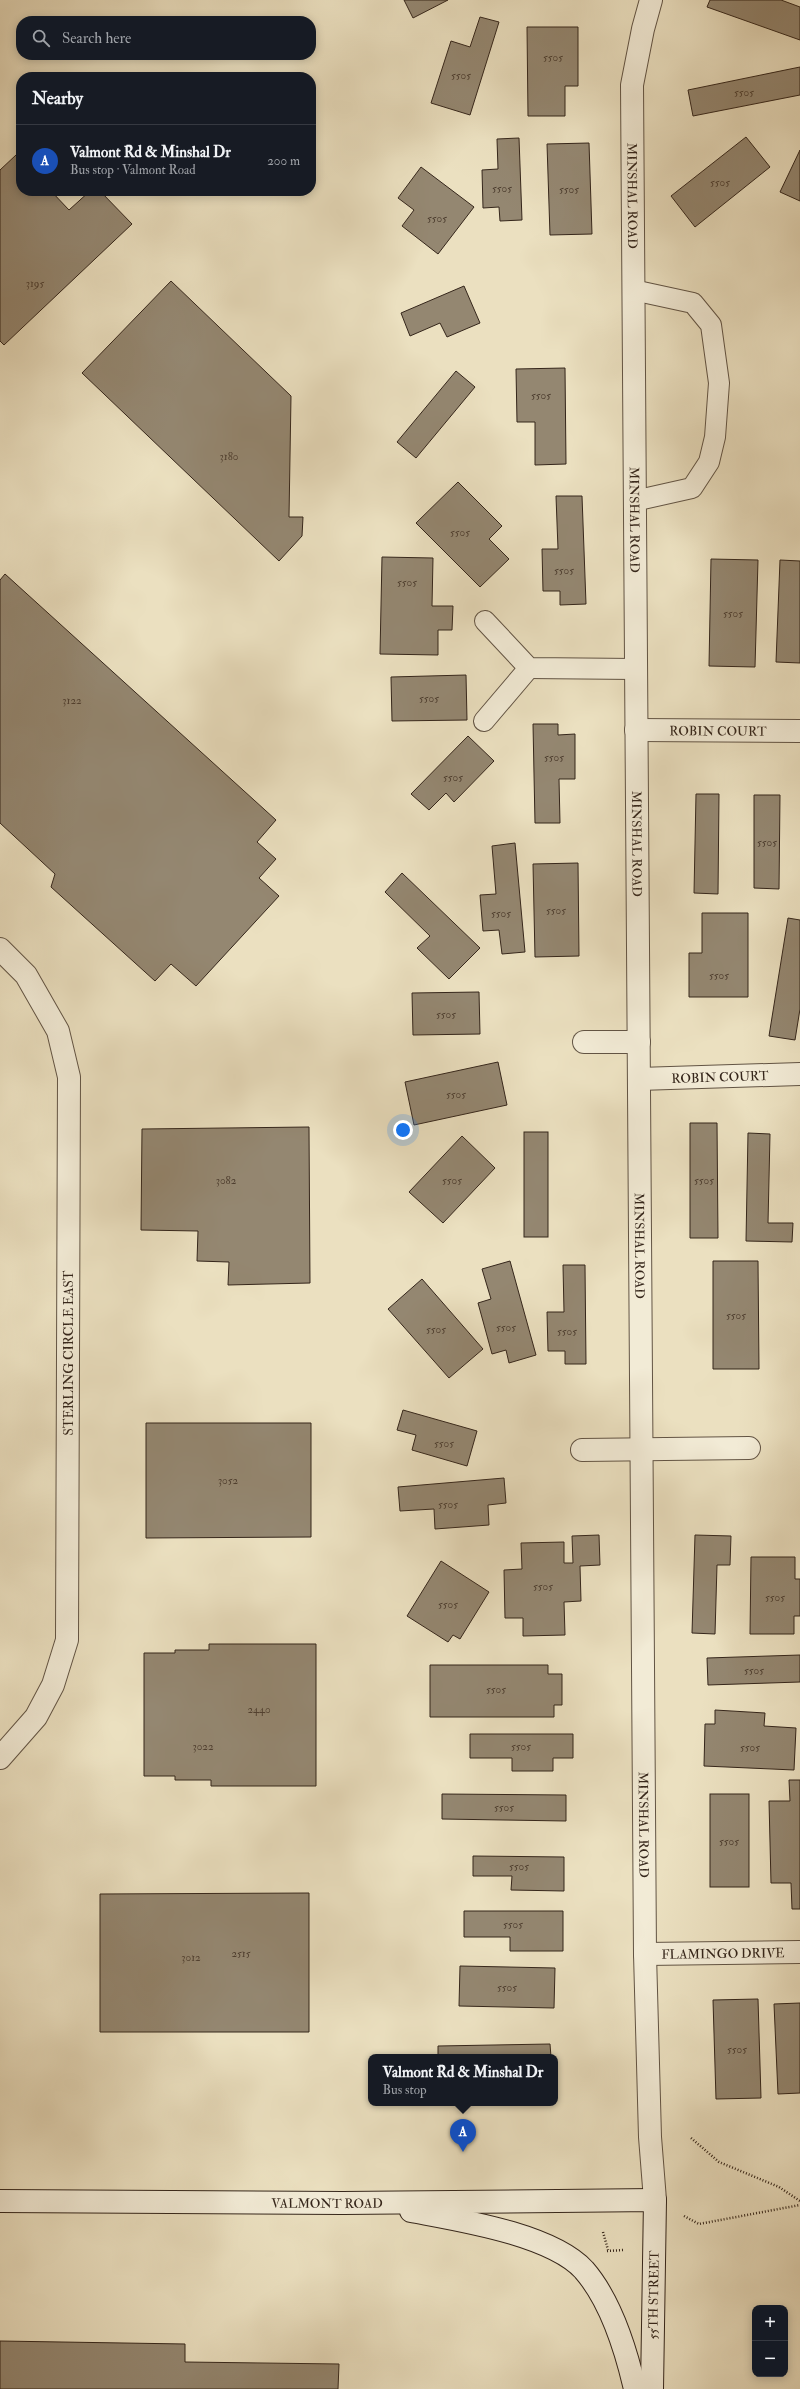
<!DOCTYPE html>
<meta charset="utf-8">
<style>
:root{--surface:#171b24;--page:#242831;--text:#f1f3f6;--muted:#9ea1a6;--line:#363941;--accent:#c59692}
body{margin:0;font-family:"IM FELL Double Pica",serif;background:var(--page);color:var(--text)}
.controls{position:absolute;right:12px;bottom:12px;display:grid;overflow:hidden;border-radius:8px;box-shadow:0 2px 10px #0003}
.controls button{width:36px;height:36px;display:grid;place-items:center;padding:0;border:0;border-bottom:1px solid var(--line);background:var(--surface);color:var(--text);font:20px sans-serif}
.you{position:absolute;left:403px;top:1130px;width:14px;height:14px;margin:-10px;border:3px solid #fff;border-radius:50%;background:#1a73e8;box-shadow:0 0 0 6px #1a73e833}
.badge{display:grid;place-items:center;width:26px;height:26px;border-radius:50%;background:var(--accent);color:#fff;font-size:13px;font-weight:700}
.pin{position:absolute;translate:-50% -33px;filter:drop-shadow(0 1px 2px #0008)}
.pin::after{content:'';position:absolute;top:21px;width:14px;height:12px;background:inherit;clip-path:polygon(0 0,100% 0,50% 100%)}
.popup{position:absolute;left:368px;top:2054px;width:190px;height:52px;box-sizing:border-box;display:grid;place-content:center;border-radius:8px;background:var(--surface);filter:drop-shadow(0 1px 3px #0005);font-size:13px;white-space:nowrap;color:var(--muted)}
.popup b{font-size:15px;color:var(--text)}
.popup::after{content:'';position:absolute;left:50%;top:100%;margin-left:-8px;border:8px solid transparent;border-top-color:var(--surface)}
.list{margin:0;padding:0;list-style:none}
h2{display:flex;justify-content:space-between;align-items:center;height:52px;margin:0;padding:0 16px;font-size:17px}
h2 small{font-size:13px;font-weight:400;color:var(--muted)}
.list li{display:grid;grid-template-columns:26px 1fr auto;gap:12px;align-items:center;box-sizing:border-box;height:72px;padding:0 16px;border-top:1px solid var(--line)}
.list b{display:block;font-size:15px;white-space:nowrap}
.list p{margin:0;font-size:13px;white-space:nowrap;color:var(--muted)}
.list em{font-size:13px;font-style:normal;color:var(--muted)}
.icon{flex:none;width:22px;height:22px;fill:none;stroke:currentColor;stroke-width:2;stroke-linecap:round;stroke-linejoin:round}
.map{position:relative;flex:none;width:800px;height:2389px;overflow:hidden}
.search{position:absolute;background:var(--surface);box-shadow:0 2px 10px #0003;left:16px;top:16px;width:300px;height:44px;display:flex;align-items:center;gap:10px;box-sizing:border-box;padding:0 14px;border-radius:16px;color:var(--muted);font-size:15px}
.panel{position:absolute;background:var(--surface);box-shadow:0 2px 10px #0003;left:16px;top:72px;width:300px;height:124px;border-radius:16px}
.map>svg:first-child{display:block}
.building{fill:#948771;stroke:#35261b}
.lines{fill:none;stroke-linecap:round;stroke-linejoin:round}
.service-casing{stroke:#625444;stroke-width:22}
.minor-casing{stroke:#625444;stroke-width:24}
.secondary-casing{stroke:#35261b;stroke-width:24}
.path{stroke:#35261b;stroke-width:2.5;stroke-dasharray:1 2;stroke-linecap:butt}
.service{stroke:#f2ebd6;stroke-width:20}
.minor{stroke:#f2ebd6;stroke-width:22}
.secondary{stroke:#f2ebd6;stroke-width:22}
.labels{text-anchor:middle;stroke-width:3;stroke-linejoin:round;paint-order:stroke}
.number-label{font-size:11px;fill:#4d3e30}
.street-label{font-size:13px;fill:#35261b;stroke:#f2ebd6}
</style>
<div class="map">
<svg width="800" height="2389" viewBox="0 0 800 2389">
<rect width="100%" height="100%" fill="#ebe0c0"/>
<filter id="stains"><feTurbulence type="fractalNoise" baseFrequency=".005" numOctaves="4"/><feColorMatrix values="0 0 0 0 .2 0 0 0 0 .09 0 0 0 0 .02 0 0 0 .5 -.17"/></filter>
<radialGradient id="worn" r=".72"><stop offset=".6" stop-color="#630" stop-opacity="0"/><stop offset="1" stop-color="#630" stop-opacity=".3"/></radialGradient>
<!-- building -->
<g class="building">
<polygon points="404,0 448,0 413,18"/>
<polygon points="710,0 781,0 800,7 800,40 707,7"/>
<polygon points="480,17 499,22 470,115 431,103 451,41 470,47"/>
<polygon points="527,27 578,27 578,86 565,86 565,116 528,116"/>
<polygon points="800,67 800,95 693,116 688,90"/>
<polygon points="746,137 770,167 695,227 671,196"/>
<polygon points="519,138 522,220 500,221 499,207 483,208 482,170 498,169 497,139"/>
<polygon points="589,143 592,234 550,235 547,144"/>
<polygon points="800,150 800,201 780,192"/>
<polygon points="16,155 21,160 21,191 51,191 69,210 90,191 100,191 132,224 4,345 0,341 0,170"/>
<polygon points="421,167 474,207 438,254 402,226 414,210 398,198"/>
<polygon points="171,281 291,396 289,517 303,517 302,536 279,561 82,373"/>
<polygon points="464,286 480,323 447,337 440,323 410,336 401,313"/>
<polygon points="565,368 566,464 535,465 535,422 517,422 516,369"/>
<polygon points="456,371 475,387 416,458 397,442"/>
<polygon points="458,482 502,526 489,539 509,559 480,587 416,523"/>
<polygon points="556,496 582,496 586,604 560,605 560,591 543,591 542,549 558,549"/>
<polygon points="382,557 433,558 432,606 453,606 452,630 438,630 438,655 380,654"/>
<polygon points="711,559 758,560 755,667 709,666"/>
<polygon points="780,560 800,561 800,663 776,662"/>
<polygon points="5,574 276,820 257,842 276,859 259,878 279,896 196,986 171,964 155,981 51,887 55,874 0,823 0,580"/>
<polygon points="466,675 467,720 392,721 391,677"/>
<polygon points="533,724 558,724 558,735 575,734 575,779 559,779 560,823 535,823"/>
<polygon points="468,736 494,761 454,802 446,793 429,810 411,794"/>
<polygon points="696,794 719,794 718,894 694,893"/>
<polygon points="754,795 780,795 779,889 754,888"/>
<polygon points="515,843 525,952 502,954 499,930 483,931 480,895 496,894 492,846"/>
<polygon points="578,863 579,956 535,957 533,864"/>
<polygon points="402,873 480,948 449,979 417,948 430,936 385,892"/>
<polygon points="702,913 748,913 748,997 689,997 689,953 702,953"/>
<polygon points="788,918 800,920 800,1009 795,1040 769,1036"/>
<polygon points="479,992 480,1034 413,1035 412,993"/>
<polygon points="498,1062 507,1105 414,1125 405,1082"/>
<polygon points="690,1123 717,1123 718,1238 690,1238"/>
<polygon points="309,1127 310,1283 228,1285 229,1262 197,1261 198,1231 141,1230 142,1129"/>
<rect x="524" y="1132" width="24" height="105"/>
<polygon points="748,1133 770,1134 768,1223 793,1223 792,1242 746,1241"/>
<polygon points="462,1136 495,1168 443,1223 409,1192"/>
<polygon points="510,1261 536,1355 509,1363 506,1350 492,1354 478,1303 491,1299 482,1269"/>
<polygon points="713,1261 758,1261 759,1369 713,1369"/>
<polygon points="563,1265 585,1265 586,1364 565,1364 565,1351 548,1351 547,1312 564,1312"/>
<polygon points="422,1279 483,1349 449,1378 388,1309"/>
<polygon points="403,1410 477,1431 467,1466 412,1450 416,1435 397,1430"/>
<polygon points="146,1423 311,1423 311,1537 146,1538"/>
<polygon points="504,1478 506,1503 488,1505 489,1525 435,1529 434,1509 400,1511 398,1487"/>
<polygon points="599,1535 600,1565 580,1566 581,1601 564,1602 565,1635 523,1636 523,1618 505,1618 504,1570 522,1569 521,1543 564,1542 564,1563 573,1563 572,1536"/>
<polygon points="695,1535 731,1536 730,1565 717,1565 715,1634 692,1633"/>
<polygon points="751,1557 795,1557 795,1579 800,1579 800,1616 794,1616 794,1634 750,1634"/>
<polygon points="441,1561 489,1592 460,1639 453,1635 448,1642 407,1616"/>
<polygon points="209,1644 316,1644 316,1786 211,1786 211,1780 175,1780 175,1776 144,1776 144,1653 175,1653 175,1650 209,1650"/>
<polygon points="800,1655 800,1682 708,1685 707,1658"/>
<polygon points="430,1665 548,1665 548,1674 562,1674 562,1705 554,1705 554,1717 430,1717"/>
<polygon points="715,1710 765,1713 764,1726 796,1728 794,1770 704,1766 705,1724 715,1724"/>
<polygon points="470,1734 573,1734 573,1758 553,1758 553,1771 512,1771 512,1758 470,1758"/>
<polygon points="789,1780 800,1780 800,1909 792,1909 791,1883 771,1883 769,1801 790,1801"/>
<polygon points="442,1794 566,1795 566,1821 442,1819"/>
<rect x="710" y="1794" width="39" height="93"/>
<polygon points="473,1856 564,1857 564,1891 511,1890 512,1876 473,1876"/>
<polygon points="309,1893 309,2032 100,2032 100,1894"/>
<polygon points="464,1911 563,1911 563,1951 510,1951 510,1937 464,1937"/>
<polygon points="460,1966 555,1968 554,2008 459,2006"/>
<polygon points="758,1999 761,2098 716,2099 713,2000"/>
<polygon points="800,2003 800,2093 778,2094 774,2004"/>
<polygon points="550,2044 551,2057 438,2057 438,2046"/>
<polygon points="0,2341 185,2344 185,2362 339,2364 338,2389 0,2389"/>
</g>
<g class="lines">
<!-- service casing -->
<g class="service-casing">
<g id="service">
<polyline points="633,290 693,303 711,325 719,383 715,437 709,462 692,488 634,501"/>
<polyline points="485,621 529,668 635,669"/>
<polyline points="484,721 529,668"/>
</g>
</g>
<!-- minor casing -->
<g class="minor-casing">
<g id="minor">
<path id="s1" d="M651,0L643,29L632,85L645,1954L650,2137L655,2200"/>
<path id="s2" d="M636,730L800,731"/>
<polyline points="0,949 26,975 58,1031 69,1077 67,1640 53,1685 36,1717 0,1758"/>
<polyline points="584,1042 639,1042"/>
<path id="s3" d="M639,1079L800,1074"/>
<polyline points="582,1450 749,1448"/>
<path id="s4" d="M645,1954L800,1952"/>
</g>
</g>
<!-- secondary casing -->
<g class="secondary-casing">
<g id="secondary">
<path id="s5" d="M0,2201L343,2203L655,2200L652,2389"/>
<path d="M411,2211C458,2220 551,2234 584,2270C611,2301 626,2350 635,2389"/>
</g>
</g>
<!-- path -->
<g class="path">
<polyline points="691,2138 719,2162 779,2187 800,2201"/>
<polyline points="684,2216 699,2224 800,2205"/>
<polyline points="603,2232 608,2250"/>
<polyline points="607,2251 624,2250"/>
</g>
<!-- service -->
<use href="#service" class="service"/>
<!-- minor -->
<use href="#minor" class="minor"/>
<!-- secondary -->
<use href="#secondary" class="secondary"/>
</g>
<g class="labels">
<!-- number labels -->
<g class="number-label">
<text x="553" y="61">5505</text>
<text x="461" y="79">5505</text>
<text x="744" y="96">5505</text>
<text x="720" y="186">5505</text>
<text x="502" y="192">5505</text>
<text x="569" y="193">5505</text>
<text x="437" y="222">5505</text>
<text x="35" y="287">3195</text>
<text x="541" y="399">5505</text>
<text x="229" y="460">3180</text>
<text x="460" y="536">5505</text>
<text x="564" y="574">5505</text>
<text x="407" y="586">5505</text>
<text x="733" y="617">5505</text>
<text x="429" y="702">5505</text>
<text x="72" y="704">3122</text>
<text x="554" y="761">5505</text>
<text x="453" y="781">5505</text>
<text x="767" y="846">5505</text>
<text x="556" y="914">5505</text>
<text x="501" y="917">5505</text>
<text x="719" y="979">5505</text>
<text x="446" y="1018">5505</text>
<text x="456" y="1098">5505</text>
<text x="226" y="1184">3082</text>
<text x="452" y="1184">5505</text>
<text x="704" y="1184">5505</text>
<text x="736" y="1319">5505</text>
<text x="506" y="1331">5505</text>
<text x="436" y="1333">5505</text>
<text x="567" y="1335">5505</text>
<text x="444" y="1447">5505</text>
<text x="228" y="1484">3052</text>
<text x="448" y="1508">5505</text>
<text x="543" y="1590">5505</text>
<text x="775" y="1601">5505</text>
<text x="448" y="1608">5505</text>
<text x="754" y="1674">5505</text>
<text x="496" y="1693">5505</text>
<text x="259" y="1713">2440</text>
<text x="203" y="1750">3022</text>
<text x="521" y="1750">5505</text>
<text x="750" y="1751">5505</text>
<text x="504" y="1811">5505</text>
<text x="729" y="1845">5505</text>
<text x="519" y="1870">5505</text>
<text x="513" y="1928">5505</text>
<text x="241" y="1957">2515</text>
<text x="191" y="1961">3012</text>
<text x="507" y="1991">5505</text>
<text x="737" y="2053">5505</text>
</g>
<!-- street labels -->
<g class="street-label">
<text dy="5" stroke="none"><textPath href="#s1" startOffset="198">MINSHAL ROAD</textPath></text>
<text dy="5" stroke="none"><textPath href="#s1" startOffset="522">MINSHAL ROAD</textPath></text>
<text dy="5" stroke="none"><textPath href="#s2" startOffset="82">ROBIN COURT</textPath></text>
<text dy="5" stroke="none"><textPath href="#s1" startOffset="846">MINSHAL ROAD</textPath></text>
<text dy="5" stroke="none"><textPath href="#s3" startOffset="81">ROBIN COURT</textPath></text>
<text dy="5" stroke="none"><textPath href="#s1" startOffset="1248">MINSHAL ROAD</textPath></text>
<text transform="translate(68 1353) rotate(-90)" y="5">STERLING CIRCLE EAST</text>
<text dy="5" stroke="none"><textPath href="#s1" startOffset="1827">MINSHAL ROAD</textPath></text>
<text dy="5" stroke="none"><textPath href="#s4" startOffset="78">FLAMINGO DRIVE</textPath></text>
<text dy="5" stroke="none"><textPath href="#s5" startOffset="327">VALMONT ROAD</textPath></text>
<text transform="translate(653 2295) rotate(-89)" y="5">55TH STREET</text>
</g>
</g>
<rect width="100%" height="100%" filter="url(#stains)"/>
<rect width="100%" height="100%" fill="url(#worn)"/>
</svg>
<div class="controls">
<button>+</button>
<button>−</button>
</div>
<div class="you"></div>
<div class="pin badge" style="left:463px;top:2152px;background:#1a4fb4">A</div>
<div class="popup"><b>Valmont Rd &amp; Minshal Dr</b>Bus stop</div>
<div class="search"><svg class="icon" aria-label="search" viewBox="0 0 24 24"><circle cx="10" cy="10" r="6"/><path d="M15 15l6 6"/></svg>Search here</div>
<section class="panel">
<h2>Nearby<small></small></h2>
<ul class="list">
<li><span class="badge" style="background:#1a4fb4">A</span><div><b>Valmont Rd &amp; Minshal Dr</b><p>Bus stop · Valmont Road</p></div><em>200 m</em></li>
</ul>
</section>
</div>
